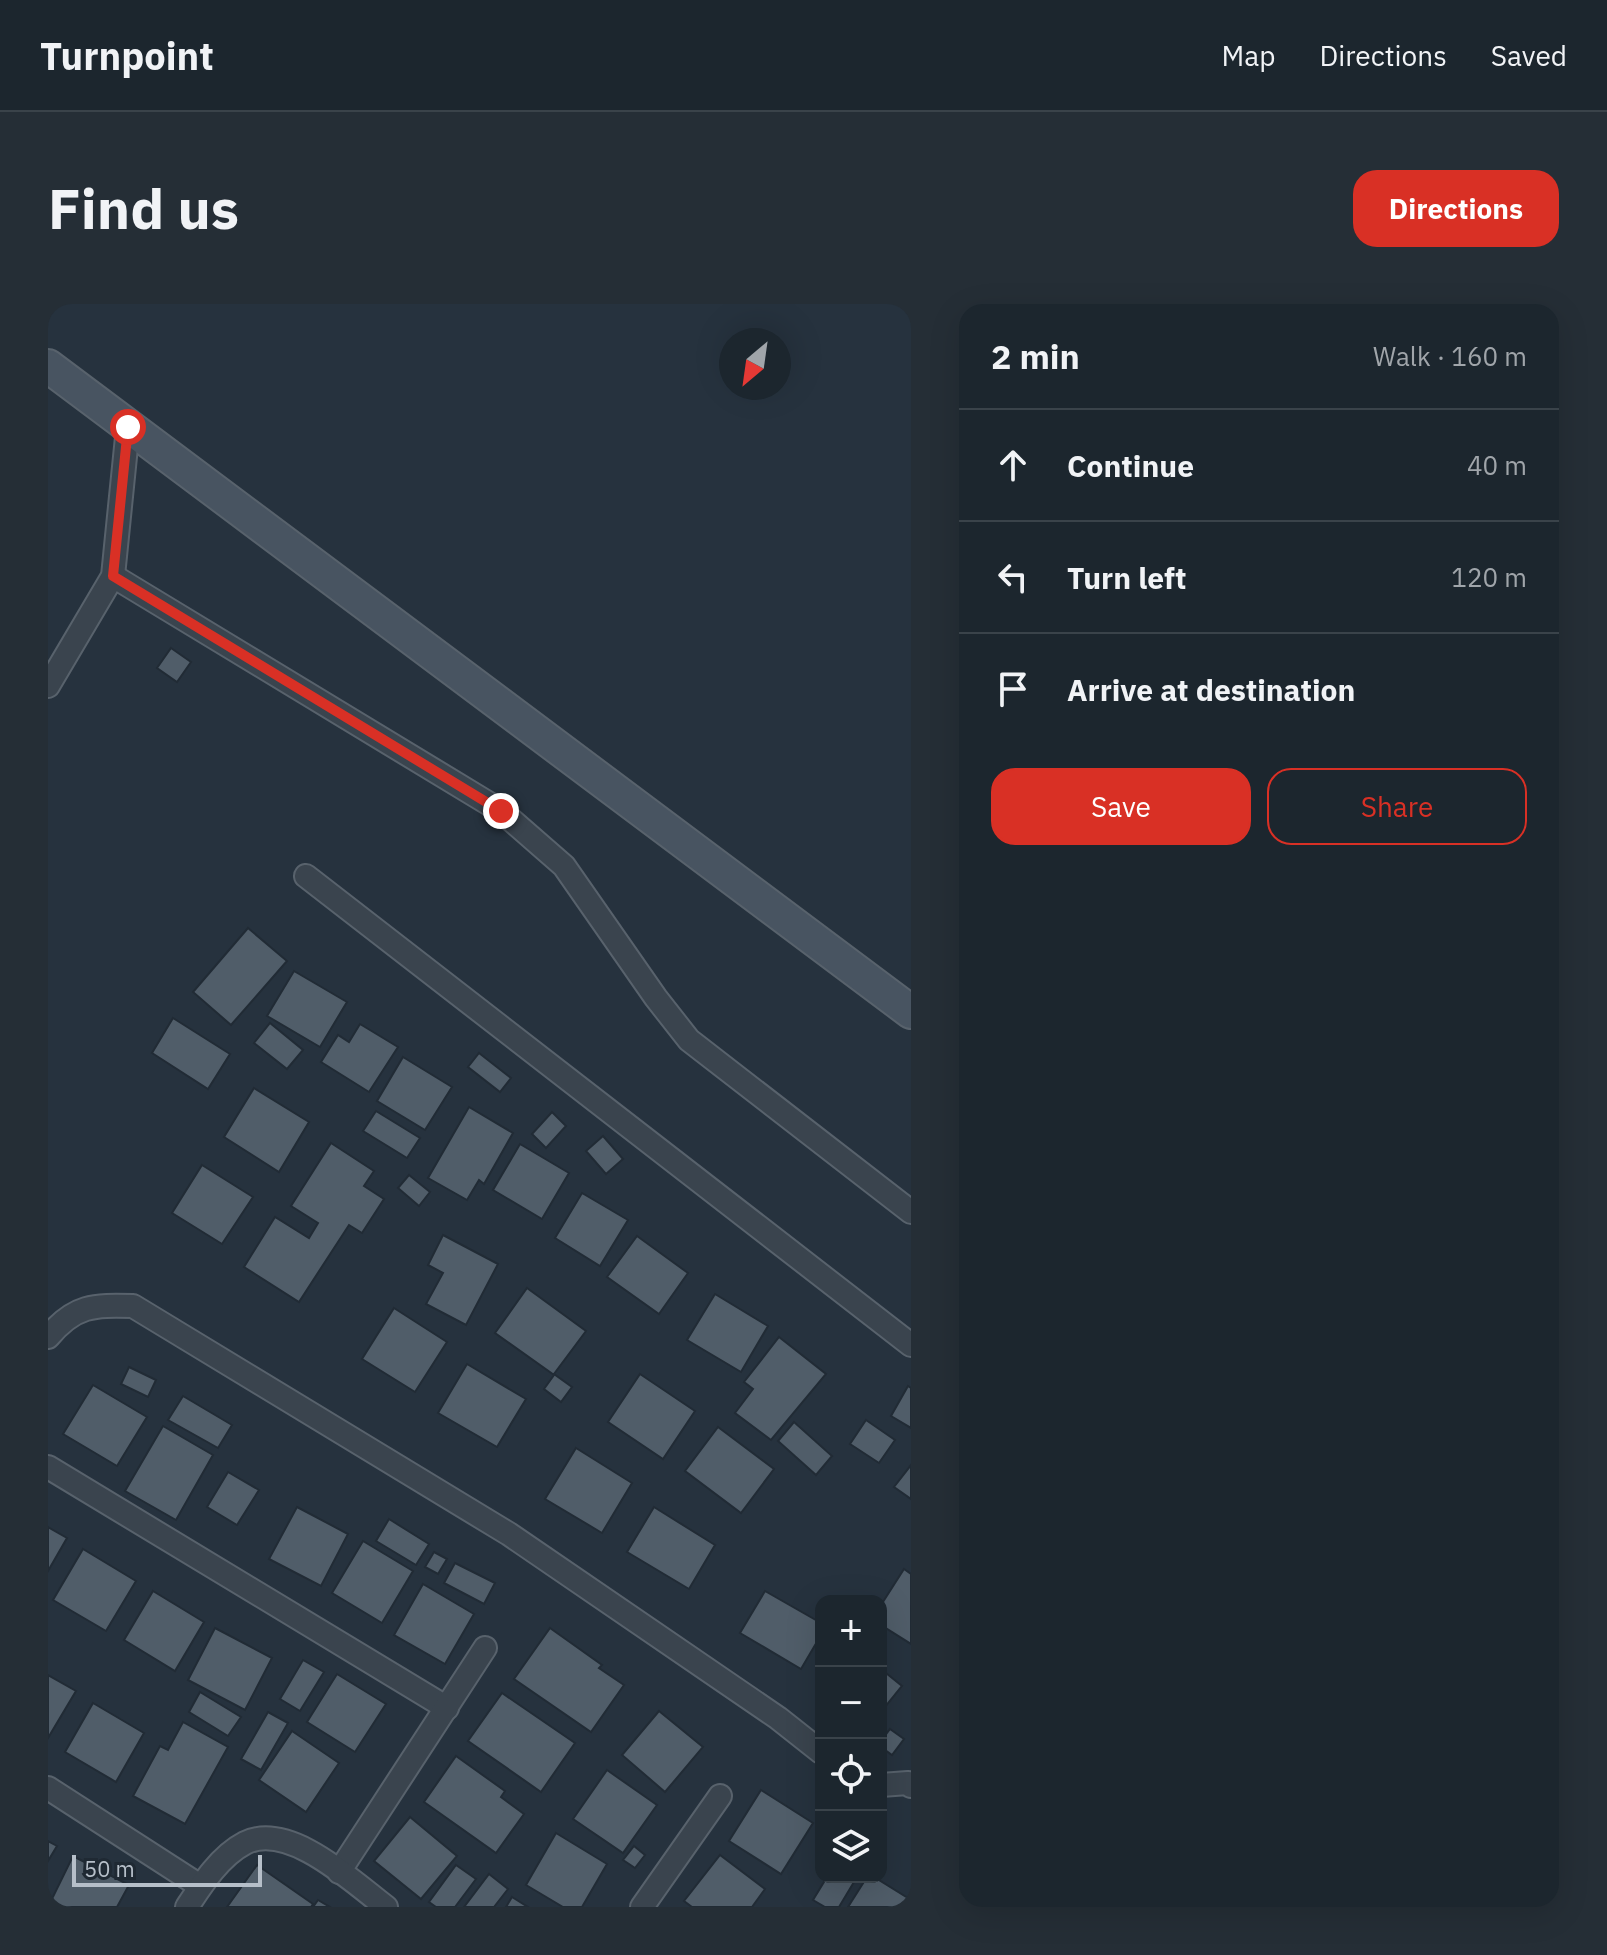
<!DOCTYPE html>
<meta charset="utf-8">
<style>
:root{--surface:#1c262e;--page:#252e36;--text:#f1f3f6;--muted:#a0a5aa;--line:#3a434a;--accent:#d93025}
body{margin:0;font-family:"IBM Plex Sans",sans-serif;background:var(--page);color:var(--text)}
.controls{position:absolute;right:24px;bottom:24px;display:grid;overflow:hidden;border-radius:16px;box-shadow:0 8px 32px #0002}
.controls button{width:72px;height:72px;display:grid;place-items:center;padding:0;border:0;border-bottom:2px solid var(--line);background:var(--surface);color:var(--text);font:40px sans-serif}
.compass{position:absolute;left:671px;top:24px;width:72px;height:72px;border-radius:50%;background:var(--surface);box-shadow:0 8px 32px #0002;rotate:209deg}
.scale{position:absolute;left:24px;bottom:20px;width:190px;box-sizing:border-box;padding-left:8px;border:4px solid #b6bfc9;border-top:0;font-size:22px;line-height:28px;white-space:nowrap;color:#b6bfc9;-webkit-text-stroke:6px #1f2933;paint-order:stroke}
.stop{position:absolute;width:24px;height:24px;margin:-18px;border:6px solid #d93025;border-radius:50%;background:#fff}
.stop.end{background:#d93025;border-color:#fff;box-shadow:0 2px 8px #0008}
.list{margin:0;padding:0;list-style:none}
h2{display:flex;justify-content:space-between;align-items:center;height:104px;margin:0;padding:0 32px;font-size:34px}
h2 small{font-size:26px;font-weight:400;color:var(--muted)}
.list li{display:grid;grid-template-columns:52px 1fr auto;gap:24px;align-items:center;box-sizing:border-box;height:112px;padding:0 32px;border-top:2px solid var(--line)}
.list b{display:block;font-size:30px;white-space:nowrap}
.list em{font-size:26px;font-style:normal;color:var(--muted)}
.actions{display:flex;gap:16px;padding:24px 32px}
.actions a{flex:1;padding:18px 0;border:2px solid var(--accent);border-radius:24px;text-align:center;font-size:28px;color:var(--accent)}
.actions .main{background:var(--accent);color:#fff}
.icon{flex:none;width:44px;height:44px;fill:none;stroke:currentColor;stroke-width:2;stroke-linecap:round;stroke-linejoin:round}
.map{position:relative;flex:none;width:863px;height:1603px;overflow:hidden;border-radius:24px}
header{display:flex;align-items:center;gap:48px;box-sizing:border-box;height:112px;padding:0 40px;background:var(--surface);border-bottom:2px solid var(--line)}
header strong{font-size:38px}
nav{display:flex;gap:44px;margin-inline-start:auto;font-size:28px}
.intro{display:flex;align-items:center;justify-content:space-between;box-sizing:border-box;height:192px;padding:0 48px}
h1{margin:0;font-size:56px}
.button{padding:20px 36px;border-radius:24px;background:var(--accent);color:#fff;font-size:28px;font-weight:700}
main{display:flex;gap:48px;padding:0 48px}
aside{flex:1;background:var(--surface);border-radius:24px;box-shadow:0 8px 32px #0002}
.map>svg:first-child{display:block}
.building{fill:#505d69;stroke:#212b35;stroke-width:2}
.lines{fill:none;stroke-linecap:round;stroke-linejoin:round}
.minor-casing{stroke:#58626c;stroke-width:26}
.secondary-casing{stroke:#58626c;stroke-width:36}
.minor{stroke:#3a444e;stroke-width:22}
.secondary{stroke:#485461;stroke-width:32}
.route{stroke:#d93025;stroke-width:10}
</style>
<header>
<strong>Turnpoint</strong>
<nav><a>Map</a><a>Directions</a><a>Saved</a></nav>
</header>
<div class="intro"><h1>Find us</h1><a class="button">Directions</a></div>
<main>
<div class="map">
<svg width="863" height="1603" viewBox="0 0 863 1603">
<rect width="100%" height="100%" fill="#26323e"/>
<!-- building -->
<g class="building">
<polygon points="123,344 143,358 129,378 109,364"/>
<polygon points="200,624 239,657 183,721 145,688"/>
<polygon points="246,667 299,698 272,743 219,712"/>
<polygon points="125,714 182,750 160,785 104,749"/>
<polygon points="222,719 255,746 239,765 206,739"/>
<polygon points="312,720 350,743 321,788 273,758 290,731 301,738"/>
<polygon points="431,749 463,774 452,788 420,763"/>
<polygon points="355,753 404,783 377,826 329,797"/>
<polygon points="206,784 261,818 231,868 176,833"/>
<polygon points="421,803 465,829 436,880 431,876 419,896 380,874"/>
<polygon points="328,807 372,834 359,854 315,827"/>
<polygon points="504,808 518,822 498,844 484,830"/>
<polygon points="555,832 575,855 558,870 538,847"/>
<polygon points="283,839 326,867 316,882 336,895 314,929 301,921 251,998 196,963 227,913 261,934 270,919 243,902"/>
<polygon points="472,840 521,869 494,915 445,886"/>
<polygon points="154,861 205,893 174,940 124,909"/>
<polygon points="361,871 382,888 371,902 350,884"/>
<polygon points="534,889 580,916 552,962 507,934"/>
<polygon points="395,931 450,960 418,1021 378,1000 395,969 380,961"/>
<polygon points="589,932 640,969 611,1010 559,973"/>
<polygon points="479,984 538,1027 506,1070 524,1083 513,1098 496,1085 506,1071 447,1029"/>
<polygon points="667,990 720,1022 693,1068 639,1036"/>
<polygon points="346,1004 399,1038 367,1088 314,1055"/>
<polygon points="731,1033 778,1070 723,1136 687,1109 705,1085 696,1078"/>
<polygon points="419,1060 478,1095 449,1143 390,1109"/>
<polygon points="81,1063 108,1076 100,1093 73,1080"/>
<polygon points="592,1070 647,1107 615,1155 560,1118"/>
<polygon points="45,1081 99,1113 69,1162 15,1130"/>
<polygon points="860,1082 863,1084 863,1124 843,1112"/>
<polygon points="135,1092 184,1121 170,1144 120,1116"/>
<polygon points="818,1116 847,1136 831,1159 802,1140"/>
<polygon points="746,1118 784,1152 768,1171 730,1137"/>
<polygon points="115,1122 165,1151 128,1216 77,1187"/>
<polygon points="670,1123 726,1165 693,1209 637,1167"/>
<polygon points="528,1144 584,1179 554,1229 497,1195"/>
<polygon points="863,1161 863,1195 846,1183"/>
<polygon points="180,1168 211,1186 189,1221 159,1203"/>
<polygon points="249,1203 300,1230 273,1282 221,1255"/>
<polygon points="606,1203 667,1241 641,1285 579,1248"/>
<polygon points="341,1215 381,1240 368,1261 328,1237"/>
<polygon points="0,1223 19,1234 0,1267"/>
<polygon points="315,1237 365,1267 334,1319 284,1289"/>
<polygon points="35,1245 88,1277 58,1327 5,1296"/>
<polygon points="386,1248 399,1255 390,1270 377,1263"/>
<polygon points="407,1259 447,1279 436,1300 396,1279"/>
<polygon points="856,1265 863,1270 863,1340 833,1321 833,1301"/>
<polygon points="375,1280 426,1310 397,1360 346,1331"/>
<polygon points="105,1287 156,1318 127,1367 76,1336"/>
<polygon points="717,1287 773,1319 773,1331 753,1365 692,1329"/>
<polygon points="167,1324 224,1354 197,1406 140,1376"/>
<polygon points="502,1324 554,1361 551,1364 576,1381 543,1428 466,1375"/>
<polygon points="255,1356 276,1368 252,1407 232,1395"/>
<polygon points="833,1365 854,1382 833,1408"/>
<polygon points="289,1370 338,1400 307,1448 259,1418"/>
<polygon points="0,1371 28,1387 0,1434"/>
<polygon points="152,1388 193,1413 180,1432 141,1408"/>
<polygon points="454,1389 527,1439 493,1488 420,1437"/>
<polygon points="45,1399 96,1429 68,1478 17,1448"/>
<polygon points="611,1407 655,1443 617,1488 574,1451"/>
<polygon points="220,1408 240,1419 213,1466 193,1455"/>
<polygon points="135,1418 180,1443 137,1520 85,1492 112,1442 120,1446"/>
<polygon points="842,1425 856,1435 844,1451 833,1443 833,1437"/>
<polygon points="244,1427 291,1459 258,1508 211,1476"/>
<polygon points="408,1452 457,1487 453,1493 476,1510 448,1549 376,1498"/>
<polygon points="559,1466 609,1501 575,1549 525,1515"/>
<polygon points="713,1486 765,1519 733,1570 681,1537"/>
<polygon points="362,1513 409,1552 373,1595 326,1557"/>
<polygon points="508,1529 559,1560 534,1603 515,1603 478,1581"/>
<polygon points="0,1537 9,1542 0,1557"/>
<polygon points="586,1542 597,1551 587,1564 575,1556"/>
<polygon points="672,1551 717,1585 704,1603 644,1603 636,1597"/>
<polygon points="25,1552 81,1581 69,1603 0,1603"/>
<polygon points="209,1561 265,1600 263,1603 179,1603"/>
<polygon points="408,1561 428,1575 407,1603 388,1603 381,1598"/>
<polygon points="441,1570 460,1585 446,1603 416,1603"/>
<polygon points="779,1573 809,1573 791,1603 777,1603 765,1596"/>
<polygon points="819,1573 826,1573 863,1596 863,1603 800,1603"/>
<polygon points="464,1593 480,1603 458,1603"/>
<polygon points="270,1596 282,1603 265,1603"/>
</g>
<g class="lines">
<!-- minor casing -->
<g class="minor-casing">
<g id="minor">
<polyline points="65,272 453,507 516,562 608,694 641,736 863,908"/>
<polyline points="0,382 65,272 80,123"/>
<polyline points="258,572 863,1041"/>
<path d="M0,1033C27,1001 45,1001 85,1002L461,1230L730,1414L773,1448"/>
<polyline points="0,1163 399,1404"/>
<polyline points="833,1481 860,1479 863,1482"/>
<polyline points="0,1484 152,1582"/>
<polyline points="291,1568 437,1344"/>
<path d="M139,1603C154,1580 172,1552 197,1539C241,1517 305,1578 338,1603"/>
<polyline points="594,1603 672,1492"/>
</g>
</g>
<!-- secondary casing -->
<g class="secondary-casing">
<polyline id="secondary" points="0,62 863,708"/>
</g>
<!-- minor -->
<use href="#minor" class="minor"/>
<!-- secondary -->
<use href="#secondary" class="secondary"/>
</g>
<g class="lines">
<!-- route -->
<polyline class="route" points="80,123 65,272 453,507"/>
</g>
</svg>
<div class="controls">
<button>+</button>
<button>−</button>
<button><svg class="icon" aria-label="locate" viewBox="0 0 24 24"><circle cx="12" cy="12" r="6"/><path d="M12 2v4M12 18v4M2 12h4M18 12h4"/></svg></button>
<button><svg class="icon" aria-label="layers" viewBox="0 0 24 24"><path d="M12 4l9 5-9 5-9-5zM3 14l9 5 9-5"/></svg></button>
</div>
<svg class="compass" viewBox="-18 -18 36 36"><path d="M0-13l5 13h-10z" fill="#e53935"/><path d="M0 13l5-13h-10z" fill="#a0a5aa"/></svg>
<div class="scale">50 m</div>
<div class="stop" style="left:80px;top:123px"></div>
<div class="stop end" style="left:453px;top:507px"></div>
</div>
<aside>
<h2>2 min<small>Walk · 160 m</small></h2>
<ul class="list">
<li><svg class="icon" aria-label="ahead" viewBox="0 0 24 24"><path d="M12 20V5M6 11l6-6 6 6"/></svg><div><b>Continue</b></div><em>40 m</em></li>
<li><svg class="icon" aria-label="left" viewBox="0 0 24 24"><path d="M17 20v-9H6M10 6l-5 5 5 5"/></svg><div><b>Turn left</b></div><em>120 m</em></li>
<li><svg class="icon" aria-label="arrive" viewBox="0 0 24 24"><path d="M6 21V4h12l-3 4 3 4H6"/></svg><div><b>Arrive at destination</b></div></li>
</ul>
<div class="actions"><a class="main">Save</a><a>Share</a></div>
</aside>
</main>
